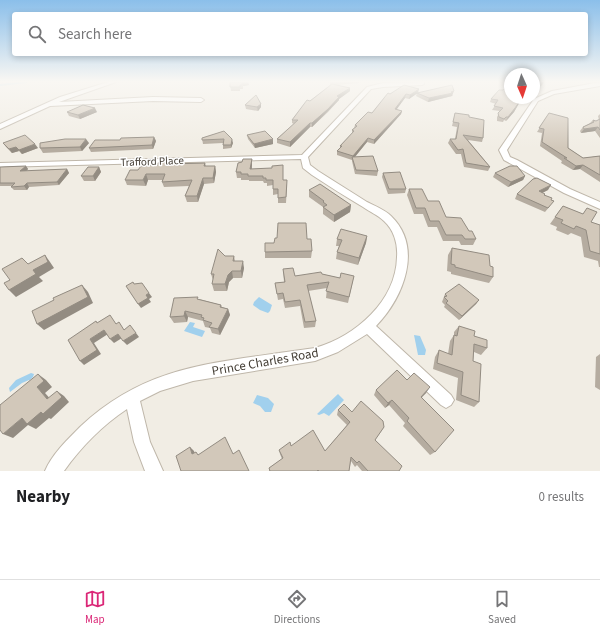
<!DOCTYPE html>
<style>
:root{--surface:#fff;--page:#f6f6f6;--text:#202124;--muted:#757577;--line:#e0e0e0;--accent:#db2777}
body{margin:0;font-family:"Source Sans 3",sans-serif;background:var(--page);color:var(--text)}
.compass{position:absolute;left:504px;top:68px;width:36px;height:36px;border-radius:50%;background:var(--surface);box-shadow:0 2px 6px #0003;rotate:177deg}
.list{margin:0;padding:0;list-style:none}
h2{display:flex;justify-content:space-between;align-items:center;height:52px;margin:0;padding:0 16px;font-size:17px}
h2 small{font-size:13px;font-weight:400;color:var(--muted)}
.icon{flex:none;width:22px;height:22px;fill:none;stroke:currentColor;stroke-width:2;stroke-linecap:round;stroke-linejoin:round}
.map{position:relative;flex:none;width:600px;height:471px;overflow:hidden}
.search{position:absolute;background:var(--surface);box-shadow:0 2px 6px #0003;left:12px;right:12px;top:12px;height:44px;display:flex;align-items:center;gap:10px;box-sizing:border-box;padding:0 14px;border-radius:4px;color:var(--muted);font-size:15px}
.sheet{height:108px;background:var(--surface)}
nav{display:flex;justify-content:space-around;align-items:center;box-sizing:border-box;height:56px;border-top:1px solid var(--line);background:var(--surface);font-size:11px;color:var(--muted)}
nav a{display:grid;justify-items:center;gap:2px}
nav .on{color:var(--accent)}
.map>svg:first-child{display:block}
.water{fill:#a1d0ed}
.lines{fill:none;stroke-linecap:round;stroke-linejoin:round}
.stream{stroke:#a1d0ed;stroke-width:2}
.street-casing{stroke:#bfb7aa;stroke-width:2}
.street{fill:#fff;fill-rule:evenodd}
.wall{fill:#b5aca0}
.shaded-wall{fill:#938c82}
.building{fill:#d2c8ba;stroke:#938c82}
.labels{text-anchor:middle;stroke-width:3;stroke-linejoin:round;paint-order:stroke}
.far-street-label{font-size:11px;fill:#433d34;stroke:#fff}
.street-label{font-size:13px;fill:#433d34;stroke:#fff}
</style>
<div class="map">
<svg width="600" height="471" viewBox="0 0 600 471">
<rect width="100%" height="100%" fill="#f1ede4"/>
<!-- water -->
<g class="water">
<polygon points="259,297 272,305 270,311 268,313 260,310 253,305 254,302"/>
<polygon points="190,322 195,323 193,327 205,331 202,337 184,331"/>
<polygon points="414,335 420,336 426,350 425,355 418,355"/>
<polygon points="31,373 34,374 33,377 29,381 29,380 22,383 10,392 9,388 16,380"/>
<polygon points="338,394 344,400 329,416 324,413 319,415 317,414"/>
<polygon points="257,395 268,398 274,404 271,412 265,412 260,406 253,403"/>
</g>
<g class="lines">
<!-- stream -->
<polyline class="stream" points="0,85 26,82"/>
<!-- street casing -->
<g class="street-casing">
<g id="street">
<polygon points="108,82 116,82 59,102 153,97 201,98 204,100 201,102 153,101 50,106 0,129 0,124 60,97"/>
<path d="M424,82V84L422,85L383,87L371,89L308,157L310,165L318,171C334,181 351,192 367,202C375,206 385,210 391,216C424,248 403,298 376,326L451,395L454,400L451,405L446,408L441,405L367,334L338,352L315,361L193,381L160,391L140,401L150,442L163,471H145L134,442L127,409C103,425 81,447 64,471H45C52,454 68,439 81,426C141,370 202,364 279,353C291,351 303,350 315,348C356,336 396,301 397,257C398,244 394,230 384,221C378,215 370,212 363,207C346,197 329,186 312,175L303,168L301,159L0,167V163L302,155L367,87L383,83Z"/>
<polygon points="600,82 600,86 554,94 538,101 507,150 510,157 517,160 570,189 600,202 600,209 564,193 504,160 499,150 534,99 552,91"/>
</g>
</g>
<!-- street -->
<use href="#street" class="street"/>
</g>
<!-- wall -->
<g class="wall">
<polygon points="230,82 249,85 243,86 243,89 240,89 240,91 231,91"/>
<polygon points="330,82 360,82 359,83 335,85 350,91 339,99 339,100 328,112 312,127 310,127 290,147 277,143 277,139 294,124 292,123 292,120 310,101 330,85"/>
<polygon points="417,93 409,99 405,98 396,109 402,111 401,114 374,144 367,142 355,157 378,171 377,176 355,174 352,161 352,160 337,155 337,151 340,148 340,146 352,134 352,130 354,128 355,125 372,113 390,94 418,93 453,95 452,96 428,102 416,96"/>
<polygon points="510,98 526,98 523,101 521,100 514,112 506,121 504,120 503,122 497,121 497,117 500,111 492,110 496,104 490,102 491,99"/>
<polygon points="261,104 261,107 258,111 246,109 245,105"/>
<polygon points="67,112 97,112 80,119 69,116"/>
<polygon points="455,113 469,117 483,138 482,142 468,140 490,167 488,171 464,167 461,154 456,154 448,143 450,139 455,139 457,127 452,126"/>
<polygon points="549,113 568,148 583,158 600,156 600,182 580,169 573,170 561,163 562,161 540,146 542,133 537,132"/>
<polygon points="600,114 600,138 595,131 581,133 580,131 583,127 590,123 593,120 596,121 599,120 598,116"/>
<polygon points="224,131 233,143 231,148 223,149 223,143 203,144 202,138"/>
<polygon points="247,135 273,139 273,144 255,148 248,139"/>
<polygon points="154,137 156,141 153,149 91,152 89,148 120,140"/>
<polygon points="3,143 38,148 22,154 19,151 12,153 6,147"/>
<polygon points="89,143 82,151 43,153 40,148"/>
<polygon points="252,159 252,169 283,180 287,185 286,203 278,203 278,194 273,195 273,185 267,186 267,183 264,183 263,181 249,181 249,180 241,180 241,178 237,178 236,172 242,162"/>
<polygon points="169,162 170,164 205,163 206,166 215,166 216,172 214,183 204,184 198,202 187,202 185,196 189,186 164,187 162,182 163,180 148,180 146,186 127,185 125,180 138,170"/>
<polygon points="26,166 28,169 26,171 67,169 69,173 59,185 29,187 27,190 14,190 11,187 12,186 0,186 0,167"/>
<polygon points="99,167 101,172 95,181 84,181 81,176"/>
<polygon points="383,173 406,189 405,193 388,194 382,177"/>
<polygon points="495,173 525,176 523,180 508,187 493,177"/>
<polygon points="409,189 428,201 446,217 469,231 476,239 473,245 461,245 459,241 443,241 437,227 428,227 423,214 414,214 407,195"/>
<polygon points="309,190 351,205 350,212 334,222 323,214 323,207 309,197"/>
<polygon points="548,190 542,193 544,195 550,206 545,212 515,199 517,194"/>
<polygon points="563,206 583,214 587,208 591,222 600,225 600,267 599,267 598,261 584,257 581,237 571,233 568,235 556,230 557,227 550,224"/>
<polygon points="367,236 366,243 358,265 336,259 337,252 339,246 336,246 337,239"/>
<polygon points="307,239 312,251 311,258 265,258 265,252 274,243"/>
<polygon points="452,248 490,266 493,277 489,283 451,274 451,272 447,271 448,255"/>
<polygon points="225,256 234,256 235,261 244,268 242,278 233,278 229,282 227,291 214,291 212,284 213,280 211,274"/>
<polygon points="283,269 295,276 322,274 340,278 354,276 348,303 326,298 327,288 308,291 316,321 315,327 304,328 300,306 285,308 283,299 278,300 275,283 284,282"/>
<polygon points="445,294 479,300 476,304 459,320 444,307 445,305 442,302"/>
<polygon points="199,299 221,305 222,307 228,309 230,315 220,335 212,333 210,328 205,327 203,321 188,317 187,322 174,323 170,317"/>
<polygon points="459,326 474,336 487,348 481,355 474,352 473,361 479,402 474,407 456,400 458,378 433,369 435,357 439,350 448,354 450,341 454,335 454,332"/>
<polygon points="600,354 600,390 595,387 596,357"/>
<polygon points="407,380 426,393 422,397 435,452 430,455 403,426 405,423 389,405 385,408 374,395 376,390"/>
<polygon points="338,410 352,412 384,427 375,440 399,471 362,471 357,465 355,467 351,461 349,471 269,471 269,468 282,459 280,454 279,450 291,446 325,451 347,425 337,415"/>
</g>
<!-- shaded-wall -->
<g class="shaded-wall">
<polygon points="242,82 248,82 249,85 243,86"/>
<polygon points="544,82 542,85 534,91 534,88"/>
<polygon points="350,88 350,91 339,99 339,100 312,127 312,123 337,96"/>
<polygon points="419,89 418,93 409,99 410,95"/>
<polygon points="454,91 452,96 428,102 429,98"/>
<polygon points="406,94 405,98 394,113 395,109"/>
<polygon points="522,98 514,112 506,121 508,117"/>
<polygon points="261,104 261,107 258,111 257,107"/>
<polygon points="95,108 97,112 80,119 78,115"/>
<polygon points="402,111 401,114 374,144 374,140"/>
<polygon points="310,123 310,127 290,147 290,142"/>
<polygon points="598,127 595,131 581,133 584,129"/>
<polygon points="154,137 156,141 153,149 152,145"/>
<polygon points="368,138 367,142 353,159 353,156"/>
<polygon points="86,139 89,143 82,151 80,147"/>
<polygon points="232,139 233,143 231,148 231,145"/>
<polygon points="273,139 273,144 255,148 254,144"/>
<polygon points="35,144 38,148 22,154 19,150"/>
<polygon points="16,147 19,151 12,153 9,149"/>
<polygon points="252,159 252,165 251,174 250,169"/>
<polygon points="583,165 580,169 573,170 576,166"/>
<polygon points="26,166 28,169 23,175 20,171"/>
<polygon points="215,166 216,172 214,183 213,178"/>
<polygon points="99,167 101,172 95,181 93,176"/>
<polygon points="67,169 69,173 59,185 57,182"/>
<polygon points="146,174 148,180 146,186 143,180"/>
<polygon points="525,176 523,180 508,187 511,182"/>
<polygon points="203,178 204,184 198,202 197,196"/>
<polygon points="27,183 29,187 27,190 24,186"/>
<polygon points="551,185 548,190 536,196 539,191"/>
<polygon points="351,205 350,212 334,222 334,215"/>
<polygon points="367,236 366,243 358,265 359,258"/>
<polygon points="45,255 50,262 54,268 39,277 43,281 16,297 9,290 33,270"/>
<polygon points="243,261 244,268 242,278 241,271"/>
<polygon points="232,271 233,278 229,282 227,291 225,284 228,275"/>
<polygon points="82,285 88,292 93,303 44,330 37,324"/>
<polygon points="149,293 152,297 149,299 151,302 141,308 138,304 146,295"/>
<polygon points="479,300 476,304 459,320 462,316"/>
<polygon points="228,309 230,315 220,335 218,329"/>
<polygon points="185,311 188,317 187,322 184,316"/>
<polygon points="104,330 108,334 94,343 101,354 84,365 80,361 90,339"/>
<polygon points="136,333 139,337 127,345 123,341"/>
<polygon points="118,334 122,338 114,343 110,339"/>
<polygon points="38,374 46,380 52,387 45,393 54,403 57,391 64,396 69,402 51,419 49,418 36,429 28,425 13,438 3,434 22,418 47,399 37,387"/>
<polygon points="430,387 426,393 417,402 421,397"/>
<polygon points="392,400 389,405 385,408 388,403"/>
<polygon points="190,447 194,451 196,458 192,454"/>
</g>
<!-- building -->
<g class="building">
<polygon points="230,82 247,82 242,82 242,85 240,85 240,87 230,87"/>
<polygon points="534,82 544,82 534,88"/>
<polygon points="332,84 350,88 337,96 339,97 328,109 312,123 310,123 290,142 277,139 298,120 292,120 307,100 310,101"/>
<polygon points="404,85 419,89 410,95 406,94 395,109 402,111 374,140 368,138 353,156 337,151 342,146 340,146 354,131 352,130 357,126 355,125 368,112 372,113 388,93 390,94"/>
<polygon points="452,85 454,91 451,92 453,93 429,98 417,93"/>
<polygon points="510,85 510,98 522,98 515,108 508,117 506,117 504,119 499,117 498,113 503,108 494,106 498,100 491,99 499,90 503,90"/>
<polygon points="256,95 261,104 257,107 245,105"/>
<polygon points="83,105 95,108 78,115 67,112"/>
<polygon points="455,113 469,115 469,117 484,120 483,138 463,135 490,167 466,163 463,149 458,150 450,139 456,139 459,123 453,122"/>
<polygon points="549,113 568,118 568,148 583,158 600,156 600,175 583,165 576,166 564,158 567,158 542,142 544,129 539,128"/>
<polygon points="600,119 600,130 598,127 584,129 583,127 594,122 593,120 596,121"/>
<polygon points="224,131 232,139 231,145 223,145 224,139 202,140 202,138"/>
<polygon points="265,131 273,139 254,144 247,135"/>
<polygon points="25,135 35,144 19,150 16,147 9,149 3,143"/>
<polygon points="154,137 152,145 89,148 95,140 120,140 121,138"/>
<polygon points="65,139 86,139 80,147 40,148 40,143"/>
<polygon points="373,156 378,171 356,170 352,157"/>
<polygon points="243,159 252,159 250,169 272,168 272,166 283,165 283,180 287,180 286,197 278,198 278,189 273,189 273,180 266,180 266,178 263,178 263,176 248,176 248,174 241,174 241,172 236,172 238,163 242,162"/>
<polygon points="159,162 169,162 168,164 205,163 204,166 215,166 213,178 203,178 197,196 185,196 192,180 162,182 165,174 146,174 143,180 125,180 130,170 138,170 141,166 158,165"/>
<polygon points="26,166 20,171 67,169 57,182 27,183 24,186 11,187 15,183 0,183 0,167"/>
<polygon points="510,166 517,166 525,176 511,182 495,173"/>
<polygon points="88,167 99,167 93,176 81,176"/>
<polygon points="400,172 406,189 389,189 383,173"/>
<polygon points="537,178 551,185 539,191 545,194 544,195 552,198 551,200 554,201 548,208 517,194 533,179"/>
<polygon points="320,184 351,205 334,215 323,207 327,205 323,202 324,201 309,190"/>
<polygon points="409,189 422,189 428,201 439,201 446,217 461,218 469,231 472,231 476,239 465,239 462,235 446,235 439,221 430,221 425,208 416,208"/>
<polygon points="563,206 583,214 587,208 597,212 591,222 600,225 600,254 590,251 586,230 576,226 574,229 561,223 563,220 555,217"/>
<polygon points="278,223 306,223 307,239 311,239 312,251 265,252 265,243 274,243 275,238 277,238"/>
<polygon points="341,229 367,236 359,258 337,252 342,240 337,239"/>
<polygon points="452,248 489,255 490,266 493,267 493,277 455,267 455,265 451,264"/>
<polygon points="218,249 225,256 234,256 233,261 243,261 241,271 232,271 228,275 225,284 212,284 214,274 211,274"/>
<polygon points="45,255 48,262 33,270 36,274 9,290 4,283 10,280 2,269 22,258 28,264"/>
<polygon points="293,268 295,276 321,272 322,274 340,278 341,273 354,276 349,297 326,291 329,282 307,285 316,321 305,322 300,300 285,302 283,293 277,294 275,283 285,282 283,269"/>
<polygon points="133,282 134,284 142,283 149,293 146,295 148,298 138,304 126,286"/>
<polygon points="459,284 479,300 462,316 446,303 448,301 444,297 447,296 445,294"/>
<polygon points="82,285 88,297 37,324 32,311 54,300 53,298"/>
<polygon points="198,297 197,299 221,305 220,307 228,309 218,329 209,327 212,323 203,320 204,318 201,317 202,315 185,311 184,316 170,317 174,298"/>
<polygon points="110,315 116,324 119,322 124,330 130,325 136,333 123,341 118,334 110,339 104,330 90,339 97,350 80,361 68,340 96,321 97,323"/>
<polygon points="459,326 475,331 474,336 487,340 487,348 474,344 473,361 481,364 479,402 461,395 463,372 437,363 439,350 452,355 454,335 457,336"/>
<polygon points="397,370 407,380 414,373 430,387 421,397 454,430 435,452 407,421 409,418 392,400 388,403 376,390"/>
<polygon points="38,374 44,381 37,387 47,399 57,391 62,397 43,414 41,412 27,424 22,418 3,434 0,430 0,405"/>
<polygon points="361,401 383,421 384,427 375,440 402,466 399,471 368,471 359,461 357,463 351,457 349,471 319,471 318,470 317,471 270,471 269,468 283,458 279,450 290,442 291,446 313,430 325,451 350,422 338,410 344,404 352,412"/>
<polygon points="225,437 233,454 239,450 249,471 181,471 176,456 190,447 192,454 196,452 198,455"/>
</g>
<!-- sky -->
<linearGradient id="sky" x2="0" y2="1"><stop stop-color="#8bbfea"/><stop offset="0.55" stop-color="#f9f7f3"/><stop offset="1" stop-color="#f9f7f3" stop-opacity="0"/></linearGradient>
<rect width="600" height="148" fill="url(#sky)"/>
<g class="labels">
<!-- far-street labels -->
<g class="far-street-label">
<text transform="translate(152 161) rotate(-2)" y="4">Trafford Place</text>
</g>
<!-- street labels -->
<g class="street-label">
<text transform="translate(265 361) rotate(-10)" y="5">Prince Charles Road</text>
</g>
</g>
</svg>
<svg class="compass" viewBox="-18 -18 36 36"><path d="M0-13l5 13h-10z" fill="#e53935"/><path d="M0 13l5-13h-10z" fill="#757577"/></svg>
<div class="search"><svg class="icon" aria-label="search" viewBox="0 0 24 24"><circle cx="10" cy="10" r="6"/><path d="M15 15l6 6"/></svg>Search here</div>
</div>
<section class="sheet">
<h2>Nearby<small>0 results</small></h2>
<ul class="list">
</ul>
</section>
<nav>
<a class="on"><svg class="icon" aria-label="map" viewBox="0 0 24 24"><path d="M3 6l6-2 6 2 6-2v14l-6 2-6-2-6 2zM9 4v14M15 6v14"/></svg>Map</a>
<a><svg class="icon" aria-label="directions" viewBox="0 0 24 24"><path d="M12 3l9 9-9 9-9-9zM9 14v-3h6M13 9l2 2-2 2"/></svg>Directions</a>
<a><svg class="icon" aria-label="saved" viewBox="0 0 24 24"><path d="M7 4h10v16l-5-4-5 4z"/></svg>Saved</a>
</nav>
